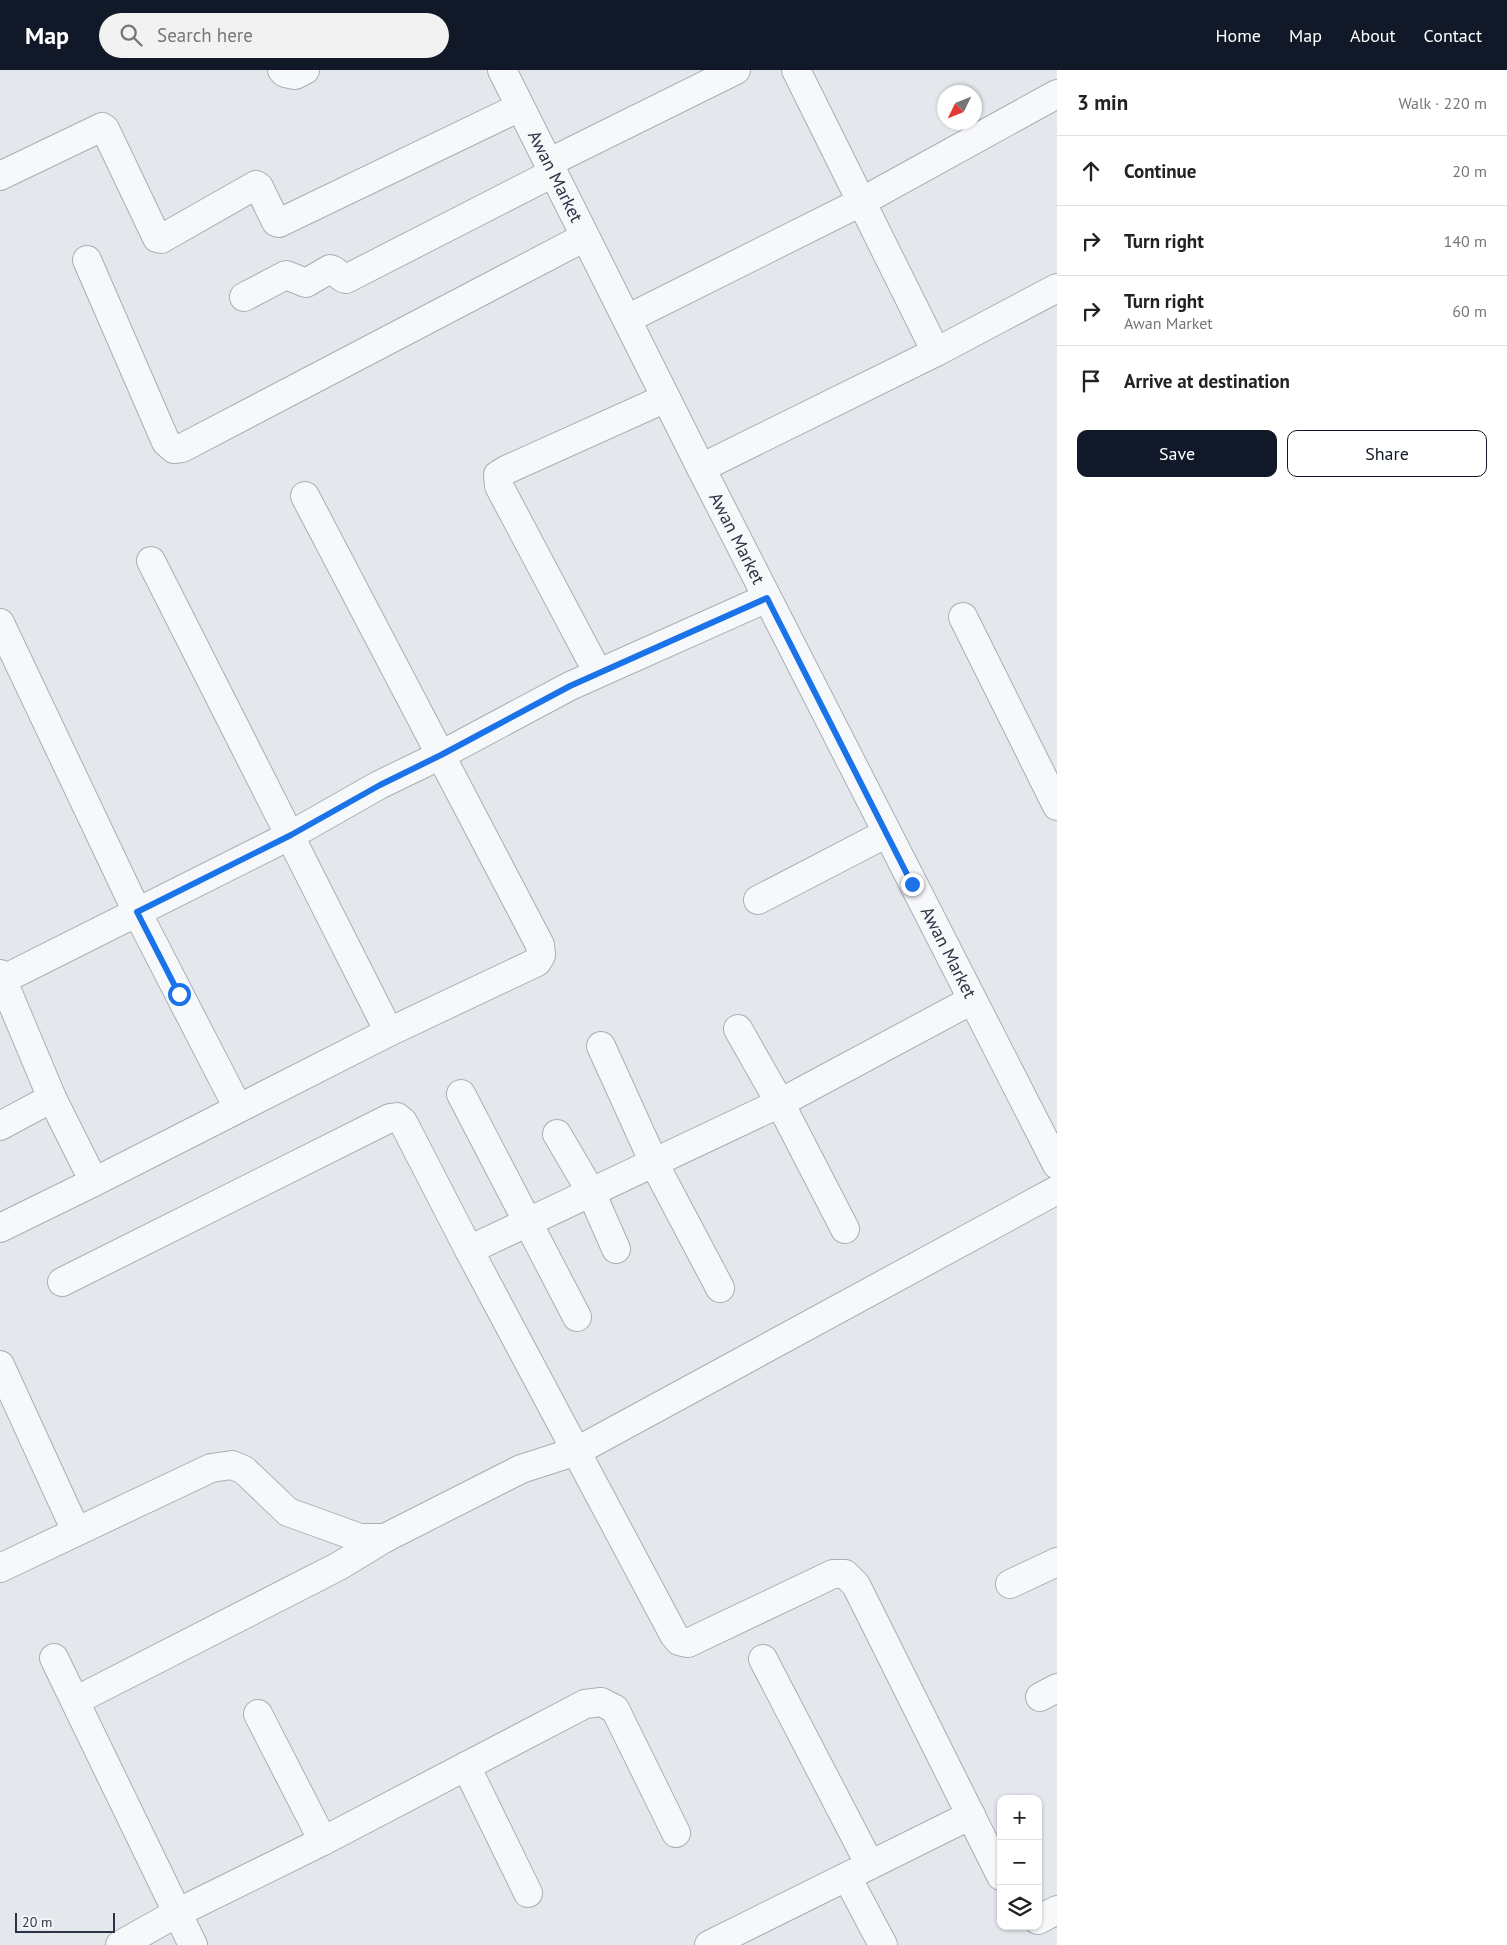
<!DOCTYPE html>
<meta charset="utf-8">
<style>
:root{--surface:#fff;--page:#f2f2f2;--text:#222;--muted:#767676;--line:#e0e0e0;--accent:#111827}
body{margin:0;font-family:"PT Sans",sans-serif;background:var(--page);color:var(--text)}
.controls{position:absolute;right:15px;bottom:15px;display:grid;overflow:hidden;border-radius:10px;box-shadow:0 1px 4px #0004}
.controls button{width:45px;height:45px;display:grid;place-items:center;padding:0;border:0;border-bottom:1px solid var(--line);background:var(--surface);color:var(--text);font:25px sans-serif}
.compass{position:absolute;left:937px;top:15px;width:45px;height:45px;border-radius:50%;background:var(--surface);box-shadow:0 1px 4px #0004;rotate:227deg}
.scale{position:absolute;left:15px;bottom:12px;width:100px;box-sizing:border-box;padding-left:5px;border:2px solid #2b3445;border-top:0;font-size:14px;line-height:18px;white-space:nowrap;color:#2b3445;-webkit-text-stroke:4px #f4f6f9;paint-order:stroke}
.stop{position:absolute;width:15px;height:15px;margin:-11px;border:4px solid #1a73e8;border-radius:50%;background:#fff}
.stop.end{background:#1a73e8;border-color:#fff;box-shadow:0 1px 5px #0008}
.list{margin:0;padding:0;list-style:none}
h2{display:flex;justify-content:space-between;align-items:center;height:65px;margin:0;padding:0 20px;font-size:21px}
h2 small{font-size:16px;font-weight:400;color:var(--muted)}
.list li{display:grid;grid-template-columns:32px 1fr auto;gap:15px;align-items:center;box-sizing:border-box;height:70px;padding:0 20px;border-top:1px solid var(--line)}
.list b{display:block;font-size:19px;white-space:nowrap}
.list p{margin:0;font-size:16px;white-space:nowrap;color:var(--muted)}
.list em{font-size:16px;font-style:normal;color:var(--muted)}
.actions{display:flex;gap:10px;padding:15px 20px}
.actions a{flex:1;padding:11px 0;border:1px solid var(--accent);border-radius:10px;text-align:center;font-size:18px;color:var(--accent)}
.actions .main{background:var(--accent);color:#fff}
.icon{flex:none;width:28px;height:28px;fill:none;stroke:currentColor;stroke-width:2;stroke-linecap:round;stroke-linejoin:round}
.map{position:relative;flex:none;width:1057px;height:1875px;overflow:hidden}
header{display:flex;align-items:center;gap:30px;box-sizing:border-box;height:70px;padding:0 25px;background:var(--accent);color:#fff}
header strong{font-size:24px}
nav{display:flex;gap:28px;margin-inline-start:auto;font-size:18px}
.search{width:350px;height:45px;background:var(--page);display:flex;align-items:center;gap:12px;box-sizing:border-box;padding:0 18px;border-radius:28px;color:var(--muted);font-size:19px}
main{display:flex}
aside{flex:1;background:var(--surface)}
.map>svg:first-child{display:block}
.lines{fill:none;stroke-linecap:round;stroke-linejoin:round}
.minor-casing{stroke:#a9aeb7;stroke-width:30}
.minor{stroke:#f7f8fa;stroke-width:28}
.route{stroke:#1a73e8;stroke-width:6}
.labels{text-anchor:middle;stroke-width:4;stroke-linejoin:round;paint-order:stroke}
.street-label{font-size:18px;fill:#2b3445;stroke:#f4f6f9}
</style>
<header>
<strong>Map</strong>
<div class="search"><svg class="icon" aria-label="search" viewBox="0 0 24 24"><circle cx="10" cy="10" r="6"/><path d="M15 15l6 6"/></svg>Search here</div>
<nav><a>Home</a><a>Map</a><a>About</a><a>Contact</a></nav>
</header>
<main>
<div class="map">
<svg width="1057" height="1875" viewBox="0 0 1057 1875">
<rect width="100%" height="100%" fill="#e4e7ec"/>
<g class="lines">
<!-- minor casing -->
<g class="minor-casing">
<g id="minor">
<polyline points="282,0 285,3 295,5 305,0"/>
<path id="s1" d="M502,0L701,398L1057,1095"/>
<polyline points="796,0 936,282"/>
<polyline points="548,93 736,0"/>
<polyline points="0,106 102,57 105,59 157,168 161,169 256,115 259,117 276,152 279,153 520,37"/>
<polyline points="87,190 166,372 174,379 182,378 585,167"/>
<path d="M244,227L286,205L306,213L330,199C337,200 339,208 346,209L553,103"/>
<polyline points="627,249 861,132 1057,24"/>
<polyline points="701,398 936,282 1057,218"/>
<polyline points="151,491 389,962"/>
<polyline points="963,547 1057,736"/>
<polyline points="0,553 137,842 238,1038"/>
<polyline points="598,603 499,416 498,405 506,400 666,328"/>
<polyline points="758,830 887,763"/>
<polyline points="0,904 52,1028 94,1112"/>
<polyline points="0,911 291,765 379,715 441,685 570,616 767,528"/>
<polyline points="738,959 780,1033 845,1159"/>
<polyline points="601,976 654,1093 720,1218"/>
<polyline points="461,1024 577,1247"/>
<polyline points="0,1056 52,1028"/>
<polyline points="557,1064 591,1122 616,1179"/>
<polyline points="0,1158 94,1112 389,962 537,892 541,885 540,875 305,426"/>
<polyline points="469,1180 780,1033 972,930"/>
<polyline points="62,1212 390,1048 397,1047 403,1052 469,1180 674,1565 679,1571 688,1573 833,1504 845,1504 856,1515 1001,1806"/>
<polyline points="0,1295 76,1461"/>
<polyline points="0,1498 211,1398 232,1395 244,1400 288,1442 360,1468 385,1468 521,1399 577,1381 1057,1120"/>
<polyline points="1010,1514 1057,1492"/>
<polyline points="54,1588 193,1875"/>
<polyline points="763,1589 870,1795"/>
<polyline points="1040,1627 1057,1618"/>
<polyline points="75,1631 339,1496 385,1468"/>
<polyline points="258,1644 323,1771"/>
<polyline points="466,1696 528,1823"/>
<polyline points="847,1807 883,1875"/>
<polyline points="1038,1850 1057,1840"/>
<polyline points="120,1875 177,1843 323,1771 585,1634 601,1632 615,1639 676,1763"/>
<polyline points="709,1875 971,1745"/>
</g>
</g>
<!-- minor -->
<use href="#minor" class="minor"/>
</g>
<g class="lines">
<!-- route -->
<polyline class="route" points="179,924 137,842 291,765 380,715 441,685 570,616 767,528 912,814"/>
</g>
<g class="labels">
<!-- street labels -->
<g class="street-label">
<text dy="6" stroke="none"><textPath href="#s1" startOffset="119">Awan Market</textPath></text>
<text dy="6" stroke="none"><textPath href="#s1" startOffset="524">Awan Market</textPath></text>
<text dy="6" stroke="none"><textPath href="#s1" startOffset="989">Awan Market</textPath></text>
</g>
</g>
</svg>
<div class="controls">
<button>+</button>
<button>−</button>
<button><svg class="icon" aria-label="layers" viewBox="0 0 24 24"><path d="M12 4l9 5-9 5-9-5zM3 14l9 5 9-5"/></svg></button>
</div>
<svg class="compass" viewBox="-18 -18 36 36"><path d="M0-13l5 13h-10z" fill="#e53935"/><path d="M0 13l5-13h-10z" fill="#767676"/></svg>
<div class="scale">20 m</div>
<div class="stop" style="left:179px;top:924px"></div>
<div class="stop end" style="left:912px;top:814px"></div>
</div>
<aside>
<h2>3 min<small>Walk · 220 m</small></h2>
<ul class="list">
<li><svg class="icon" aria-label="ahead" viewBox="0 0 24 24"><path d="M12 20V5M6 11l6-6 6 6"/></svg><div><b>Continue</b></div><em>20 m</em></li>
<li><svg class="icon" aria-label="right" viewBox="0 0 24 24"><path d="M7 20v-9h11M14 6l5 5-5 5"/></svg><div><b>Turn right</b></div><em>140 m</em></li>
<li><svg class="icon" aria-label="right" viewBox="0 0 24 24"><path d="M7 20v-9h11M14 6l5 5-5 5"/></svg><div><b>Turn right</b><p>Awan Market</p></div><em>60 m</em></li>
<li><svg class="icon" aria-label="arrive" viewBox="0 0 24 24"><path d="M6 21V4h12l-3 4 3 4H6"/></svg><div><b>Arrive at destination</b></div></li>
</ul>
<div class="actions"><a class="main">Save</a><a>Share</a></div>
</aside>
</main>
